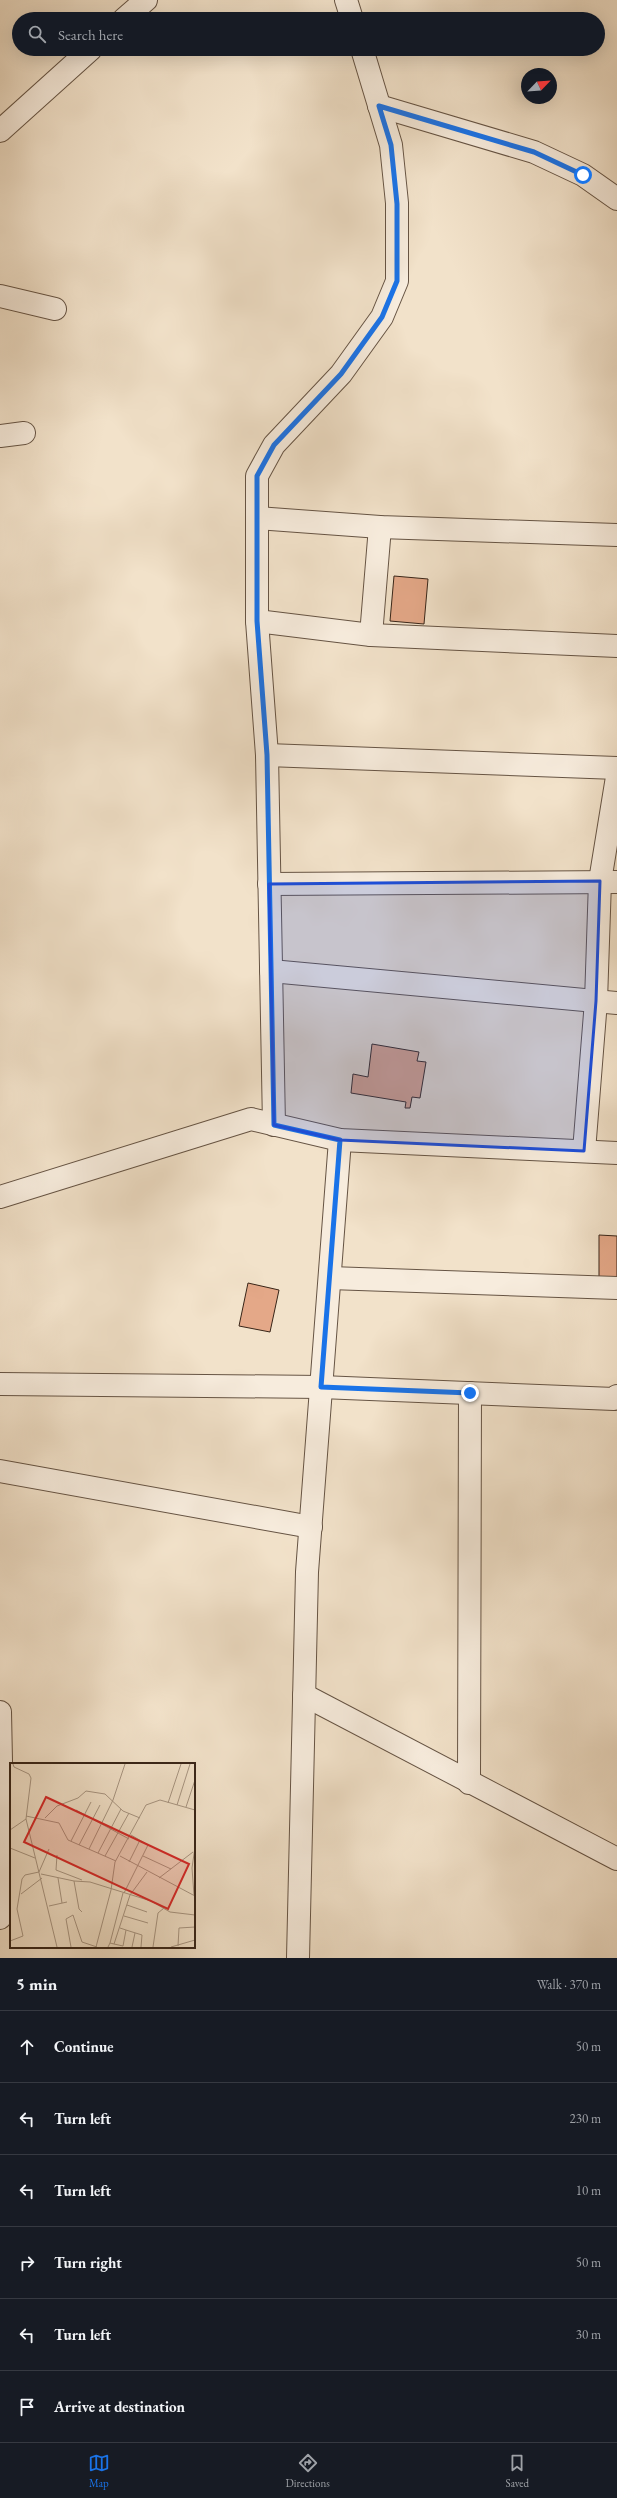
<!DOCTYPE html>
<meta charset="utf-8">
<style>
:root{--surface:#171b24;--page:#20242c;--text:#f1f3f6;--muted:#9ea1a6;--line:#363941;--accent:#1a73e8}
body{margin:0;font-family:"EB Garamond",serif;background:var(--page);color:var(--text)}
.compass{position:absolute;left:521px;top:68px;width:36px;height:36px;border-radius:50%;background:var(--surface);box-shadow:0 4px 16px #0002;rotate:65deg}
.stop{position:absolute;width:12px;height:12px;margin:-9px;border:3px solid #1a73e8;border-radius:50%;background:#fff}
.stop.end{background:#1a73e8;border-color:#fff;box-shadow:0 1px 4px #0008}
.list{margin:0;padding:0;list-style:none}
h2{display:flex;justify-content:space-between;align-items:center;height:52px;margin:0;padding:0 16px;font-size:17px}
h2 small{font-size:13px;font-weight:400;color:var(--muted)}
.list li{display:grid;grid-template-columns:26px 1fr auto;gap:12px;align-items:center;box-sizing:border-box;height:72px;padding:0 16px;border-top:1px solid var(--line)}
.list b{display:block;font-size:15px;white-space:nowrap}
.list em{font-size:13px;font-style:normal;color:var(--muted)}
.icon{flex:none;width:22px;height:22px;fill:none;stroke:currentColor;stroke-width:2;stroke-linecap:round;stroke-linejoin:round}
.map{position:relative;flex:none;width:617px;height:1958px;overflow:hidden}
.search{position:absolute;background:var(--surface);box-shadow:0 4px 16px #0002;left:12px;right:12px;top:12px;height:44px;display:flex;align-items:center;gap:10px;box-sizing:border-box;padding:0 14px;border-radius:22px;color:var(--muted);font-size:15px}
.sheet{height:484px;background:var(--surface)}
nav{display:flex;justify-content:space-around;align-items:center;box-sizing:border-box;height:56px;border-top:1px solid var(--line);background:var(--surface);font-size:11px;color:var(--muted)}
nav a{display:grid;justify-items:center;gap:2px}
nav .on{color:var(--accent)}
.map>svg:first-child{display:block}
.building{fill:#e4a888;stroke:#382518}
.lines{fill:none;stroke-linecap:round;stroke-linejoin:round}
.minor-casing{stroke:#665444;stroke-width:24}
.minor{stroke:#f7ecdd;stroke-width:22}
.route{stroke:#1a73e8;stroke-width:5}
.marked{fill:#1d4ed8;fill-opacity:0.2;stroke:#1d4ed8;stroke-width:3;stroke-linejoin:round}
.inset-road{fill:none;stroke:#a89683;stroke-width:1}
.view{fill:#d62828;fill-opacity:0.15;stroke:#d62828;stroke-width:2}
.inset-edge{fill:none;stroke:#382518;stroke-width:2}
</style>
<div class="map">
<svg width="617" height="1958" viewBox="0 0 617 1958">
<rect width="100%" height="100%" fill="#f2e2ca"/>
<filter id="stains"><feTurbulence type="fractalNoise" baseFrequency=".005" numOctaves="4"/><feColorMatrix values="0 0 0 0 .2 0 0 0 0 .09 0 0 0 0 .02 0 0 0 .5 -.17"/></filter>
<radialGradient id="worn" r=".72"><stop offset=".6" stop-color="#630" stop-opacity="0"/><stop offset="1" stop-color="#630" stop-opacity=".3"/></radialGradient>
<!-- building -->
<g class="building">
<polygon points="394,576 428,579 424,624 390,621"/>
<polygon points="372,1044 419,1052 417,1061 426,1062 420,1098 412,1097 410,1108 405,1108 406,1102 351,1093 353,1074 368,1077"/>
<polygon points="599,1235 617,1236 617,1279 599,1279"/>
<polygon points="248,1283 279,1290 270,1332 239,1326"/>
</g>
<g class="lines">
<!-- minor casing -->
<g class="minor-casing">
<g id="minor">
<polyline points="346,0 352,19"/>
<polyline points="124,19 146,0"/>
<polyline points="379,106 534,152 583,175 617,199"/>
<polyline points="0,131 91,49"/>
<polyline points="0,296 55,309"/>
<polyline points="0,436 24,433"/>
<polyline points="257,518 380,527 617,535"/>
<polyline points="257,621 371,635 617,646"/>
<polyline points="371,635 380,527"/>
<polyline points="267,755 617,768"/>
<polyline points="269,884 617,882"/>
<polyline points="271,971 617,1003"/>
<polyline points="274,1125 267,755 257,621 257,476 274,445 341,374 382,317 397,281 397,203 391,145 362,49"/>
<polyline points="584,1151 596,1001 600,881 617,777"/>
<polyline points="0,1197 251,1119 340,1140 617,1153"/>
<polyline points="330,1278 617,1288"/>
<polyline points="0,1384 321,1387 614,1399 617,1396"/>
<polyline points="0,1471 311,1527"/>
<polyline points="304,1695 617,1859"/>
<polyline points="0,1712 4,1907 0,1918"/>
<polyline points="469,1783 470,1393"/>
<polyline points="298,1958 307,1572 340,1140"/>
</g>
</g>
<!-- minor -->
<use href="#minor" class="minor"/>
</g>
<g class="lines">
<!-- route -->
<polyline class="route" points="470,1393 321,1387 340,1140 274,1125 267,755 257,621 257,476 274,445 341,374 382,317 397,281 397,204 391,145 379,106 534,152 583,175"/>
</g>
<!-- marked area -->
<path class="marked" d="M600,881L596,1001L584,1151L340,1140L274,1125L269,884Z"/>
<!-- overview -->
<g transform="translate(10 1763)">
<rect width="185" height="185" fill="#f2e2ca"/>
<path class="inset-road" d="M3,1L4,4L19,11L21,15L16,56L47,184M158,40L171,1M167,42L180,1M176,44L185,17M66,47L119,76M16,53L49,60L58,77L106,98M35,55L47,43L68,35L76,28L95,31L113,48L130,55M0,67L16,56M61,78L81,39M69,82L90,42M0,85L25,95M79,86L103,37L115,1M88,90L111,46M47,92L46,107L72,117M95,93L119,50M110,93L185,133M133,93L161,106M119,99L130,77M31,111L64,118L80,119L141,138L160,149L185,152M48,115L52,140M149,115L183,89M64,118L69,146L72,149M114,130L138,82L121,72M11,131L32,115M184,132L182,105L185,84M117,142L137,149M39,143L57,139M114,153L138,160M116,167L132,172L131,184M0,178L13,173L7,146L12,116L15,112L29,109L39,86M100,180L113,130M104,181L113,183L116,167L110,165M168,183L169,165L185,164M61,184L56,156L63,152L72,179L87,184M86,184L101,127L105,99L136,42L150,37L185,47M98,184L100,180L104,181L120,132L137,109M122,184L125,170M143,184L148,150L154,145M161,184L185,177"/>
<path class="view" d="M36,34L179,101L158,146L14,79Z"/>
<rect width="185" height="185" class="inset-edge"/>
</g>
<rect width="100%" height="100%" filter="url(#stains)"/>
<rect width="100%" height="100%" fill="url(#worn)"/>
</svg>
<svg class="compass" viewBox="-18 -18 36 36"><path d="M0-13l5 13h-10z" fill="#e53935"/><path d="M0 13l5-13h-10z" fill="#9ea1a6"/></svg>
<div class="stop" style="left:583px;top:175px"></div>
<div class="stop end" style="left:470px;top:1393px"></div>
<div class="search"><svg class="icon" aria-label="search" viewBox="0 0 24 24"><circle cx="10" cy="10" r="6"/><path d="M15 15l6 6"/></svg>Search here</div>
</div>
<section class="sheet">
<h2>5 min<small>Walk · 370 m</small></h2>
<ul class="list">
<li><svg class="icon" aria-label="ahead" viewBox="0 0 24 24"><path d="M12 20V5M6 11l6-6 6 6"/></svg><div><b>Continue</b></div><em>50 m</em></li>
<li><svg class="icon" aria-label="left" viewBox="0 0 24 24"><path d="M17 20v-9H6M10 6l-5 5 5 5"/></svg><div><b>Turn left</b></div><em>230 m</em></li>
<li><svg class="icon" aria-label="left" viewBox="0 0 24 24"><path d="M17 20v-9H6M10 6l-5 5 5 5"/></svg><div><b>Turn left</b></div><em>10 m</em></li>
<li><svg class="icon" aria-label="right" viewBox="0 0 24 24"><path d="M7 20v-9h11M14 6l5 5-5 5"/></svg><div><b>Turn right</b></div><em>50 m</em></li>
<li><svg class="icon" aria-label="left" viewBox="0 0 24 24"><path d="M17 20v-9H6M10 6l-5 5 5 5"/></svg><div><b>Turn left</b></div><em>30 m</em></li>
<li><svg class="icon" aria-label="arrive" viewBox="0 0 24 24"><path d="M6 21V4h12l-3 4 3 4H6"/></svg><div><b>Arrive at destination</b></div></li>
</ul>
</section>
<nav>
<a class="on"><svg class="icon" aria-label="map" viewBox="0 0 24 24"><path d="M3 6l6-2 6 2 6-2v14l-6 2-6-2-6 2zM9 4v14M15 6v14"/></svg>Map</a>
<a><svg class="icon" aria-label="directions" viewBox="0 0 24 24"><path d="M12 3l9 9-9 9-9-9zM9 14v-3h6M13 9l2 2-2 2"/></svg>Directions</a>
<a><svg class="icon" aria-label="saved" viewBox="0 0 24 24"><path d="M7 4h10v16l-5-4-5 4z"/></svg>Saved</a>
</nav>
